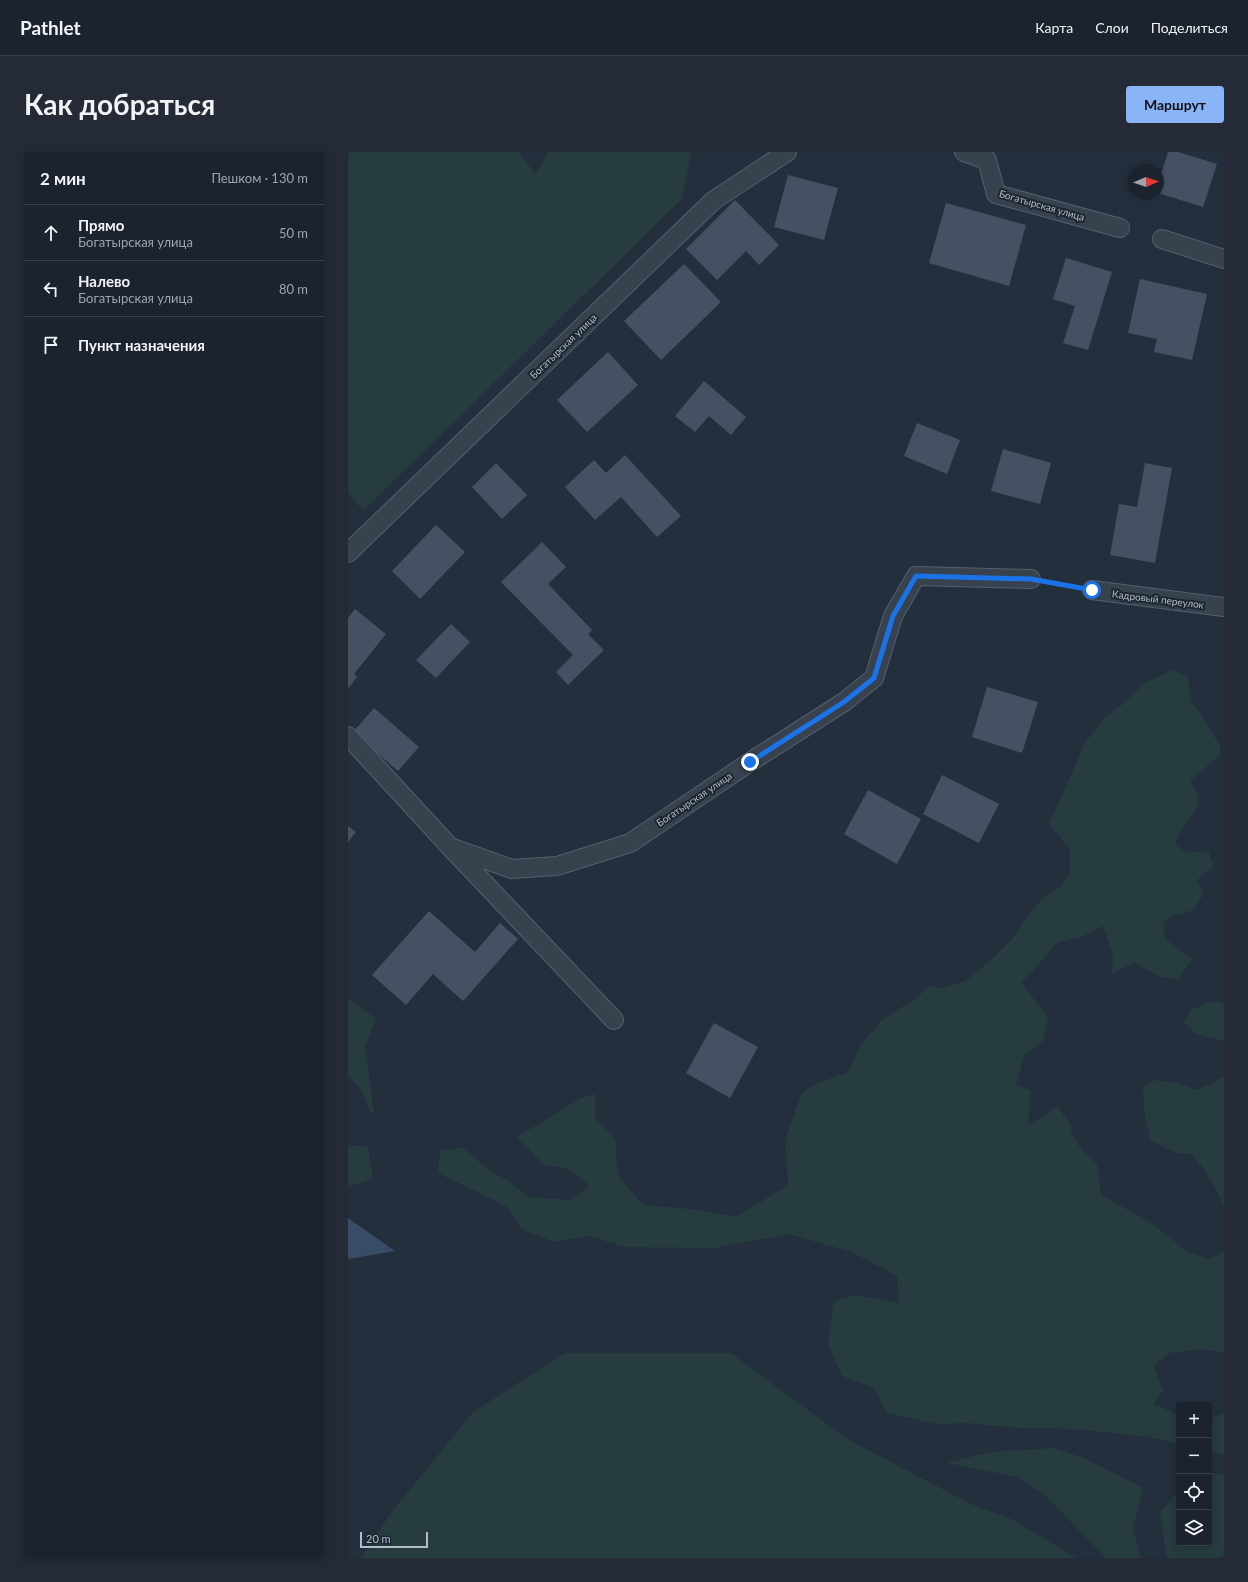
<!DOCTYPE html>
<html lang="ru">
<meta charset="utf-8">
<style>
:root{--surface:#1b232e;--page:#242b36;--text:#f1f3f6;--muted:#a0a4aa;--line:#39404a;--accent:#8ab4f8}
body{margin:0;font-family:Lato,sans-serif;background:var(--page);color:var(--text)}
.controls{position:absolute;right:12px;bottom:12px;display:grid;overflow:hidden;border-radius:4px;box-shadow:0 2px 10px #0003}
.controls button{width:36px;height:36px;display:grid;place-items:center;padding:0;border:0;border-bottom:1px solid var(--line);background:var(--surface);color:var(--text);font:20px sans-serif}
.compass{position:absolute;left:780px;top:12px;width:36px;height:36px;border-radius:50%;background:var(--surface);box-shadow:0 2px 10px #0003;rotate:88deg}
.scale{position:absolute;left:12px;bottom:10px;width:68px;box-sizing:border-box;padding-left:4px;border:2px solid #b4bcc9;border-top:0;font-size:11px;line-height:14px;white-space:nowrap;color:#b4bcc9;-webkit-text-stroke:3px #1d2633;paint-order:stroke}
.stop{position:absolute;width:12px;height:12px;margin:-9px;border:3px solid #1a73e8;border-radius:50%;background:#fff}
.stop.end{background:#1a73e8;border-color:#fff;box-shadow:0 1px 4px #0008}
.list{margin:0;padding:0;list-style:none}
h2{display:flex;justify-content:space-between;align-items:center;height:52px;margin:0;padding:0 16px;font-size:17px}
h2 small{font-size:13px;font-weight:400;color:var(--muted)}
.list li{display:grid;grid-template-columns:26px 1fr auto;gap:12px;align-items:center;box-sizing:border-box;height:56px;padding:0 16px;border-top:1px solid var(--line)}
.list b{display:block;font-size:15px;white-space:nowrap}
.list p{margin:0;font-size:13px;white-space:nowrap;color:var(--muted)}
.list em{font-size:13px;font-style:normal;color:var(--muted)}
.icon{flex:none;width:22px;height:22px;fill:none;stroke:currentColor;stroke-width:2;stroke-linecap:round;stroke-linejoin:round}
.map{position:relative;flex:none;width:876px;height:1406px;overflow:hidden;border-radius:4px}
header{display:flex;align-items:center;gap:24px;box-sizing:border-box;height:56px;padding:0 20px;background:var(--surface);border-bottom:1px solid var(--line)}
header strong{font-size:19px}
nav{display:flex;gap:22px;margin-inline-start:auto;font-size:14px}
.intro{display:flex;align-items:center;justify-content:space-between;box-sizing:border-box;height:96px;padding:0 24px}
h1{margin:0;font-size:28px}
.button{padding:10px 18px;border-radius:4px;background:var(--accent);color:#111;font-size:14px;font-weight:700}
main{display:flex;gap:24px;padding:0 24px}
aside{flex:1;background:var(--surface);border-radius:4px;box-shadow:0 2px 10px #0003}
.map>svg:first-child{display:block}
.green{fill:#263c3f}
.water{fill:#394c67}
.building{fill:#455162}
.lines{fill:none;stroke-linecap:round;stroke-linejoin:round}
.street-casing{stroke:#565f6c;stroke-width:20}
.path{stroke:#44595c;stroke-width:2.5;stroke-dasharray:3 3;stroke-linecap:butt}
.street{stroke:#38414e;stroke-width:18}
.route{stroke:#1a73e8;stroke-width:5}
.labels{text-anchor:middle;stroke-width:4;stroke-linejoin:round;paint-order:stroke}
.street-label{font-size:10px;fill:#b4bcc9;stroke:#1d2633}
</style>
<header>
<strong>Pathlet</strong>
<nav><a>Карта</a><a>Слои</a><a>Поделиться</a></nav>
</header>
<div class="intro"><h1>Как добраться</h1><a class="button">Маршрут</a></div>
<main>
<aside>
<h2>2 мин<small>Пешком · 130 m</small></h2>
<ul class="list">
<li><svg class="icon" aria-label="ahead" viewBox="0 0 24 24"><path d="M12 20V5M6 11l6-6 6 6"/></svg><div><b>Прямо</b><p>Богатырская улица</p></div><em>50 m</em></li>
<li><svg class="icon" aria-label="left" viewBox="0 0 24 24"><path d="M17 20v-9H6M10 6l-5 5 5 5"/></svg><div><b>Налево</b><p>Богатырская улица</p></div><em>80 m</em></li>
<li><svg class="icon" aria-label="arrive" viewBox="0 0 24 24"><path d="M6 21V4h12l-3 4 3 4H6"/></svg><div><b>Пункт назначения</b></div></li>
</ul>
</aside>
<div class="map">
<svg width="876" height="1406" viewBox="0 0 876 1406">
<rect width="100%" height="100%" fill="#242f3e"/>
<!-- green -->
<g class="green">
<polygon points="0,0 171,0 187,22 201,0 343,0 334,47 15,359 0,340"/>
<polygon points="824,518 840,524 843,550 852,561 872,594 872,603 842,629 850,642 849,656 835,675 827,692 839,701 860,699 866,714 849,728 856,741 846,758 824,764 815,771 817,786 844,808 830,827 813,825 787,811 764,821 765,802 755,774 735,784 709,791 684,820 673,830 700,865 695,889 676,904 668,933 683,939 680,974 709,954 724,974 723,982 734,998 749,1012 753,1043 802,1070 840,1100 861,1107 876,1099 876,1201 855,1197 821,1201 806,1214 815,1239 805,1252 831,1262 831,1292 802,1285 727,1277 671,1276 620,1271 590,1272 539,1261 526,1236 494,1224 480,1192 486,1149 506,1143 551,1151 549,1124 504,1100 440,1082 367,1096 278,1095 240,1084 207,1090 175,1078 158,1054 90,1021 92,998 115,996 145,1021 162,1030 180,1045 223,1048 242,1034 221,1017 195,1012 169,985 233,946 247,942 247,967 267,987 270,1024 295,1053 342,1057 388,1065 440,1033 437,989 454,940 466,933 500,920 512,894 535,867 570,845 580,834 596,836 617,829 643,808 664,787 681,762 695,746 712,735 722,721 722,697 701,672 737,591 758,564 778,550 798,530"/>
<polygon points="1,847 28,867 17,894 26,961 22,960 13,937 0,924 0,849"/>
<polygon points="865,849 876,852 876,889 848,882 836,870 843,858"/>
<path d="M876,925V1056C868,1033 859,1020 843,1002L829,1001L803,989C798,971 795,954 795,935L808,928L830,931L850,938Z"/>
<polygon points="0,993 20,995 25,1027 0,1034"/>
<polygon points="217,1201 383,1201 499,1287 623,1352 665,1368 728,1406 13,1406 43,1361 125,1260"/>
<polygon points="876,1261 876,1303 861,1299 861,1267"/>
<polygon points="705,1296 736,1306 795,1336 785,1376 793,1406 758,1406 696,1342 669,1325 599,1311 643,1300"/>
<polygon points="861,1320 876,1323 876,1406 819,1406 812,1360 831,1339 831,1391 861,1391"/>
</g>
<!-- water -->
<polygon class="water" points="0,1066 47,1099 0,1107"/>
<!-- building -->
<g class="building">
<polygon points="820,0 830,0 869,12 855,55 810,41 810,33"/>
<polygon points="440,23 490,36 476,88 426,75"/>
<polygon points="387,48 431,93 411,113 398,99 369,128 338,97"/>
<polygon points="598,51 678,73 661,134 581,111"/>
<polygon points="718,106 764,120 740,198 715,191 727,154 705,147"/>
<polygon points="336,112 373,150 313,208 276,169"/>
<polygon points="792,127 859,142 844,208 806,200 809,187 780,181"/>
<polygon points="260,200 290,233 239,280 209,248"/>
<polygon points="356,229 398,265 383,283 361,264 347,280 327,264"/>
<polygon points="569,271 612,288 599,322 556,304"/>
<polygon points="655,297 703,311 692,352 643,339"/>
<polygon points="277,303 333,364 309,385 273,345 247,368 217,335 246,308 258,321"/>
<polygon points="148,311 179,343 154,367 124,335"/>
<polygon points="797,311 824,316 807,411 762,403 771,352 789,355"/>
<polygon points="88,373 117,400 72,447 44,419"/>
<polygon points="194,390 218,415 200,432 244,478 240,482 256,498 220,533 208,520 225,503 153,430"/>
<polygon points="7,457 38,482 6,522 9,525 0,537 0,466"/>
<polygon points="103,472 122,490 88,526 68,508"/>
<polygon points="639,535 690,550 674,601 624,585"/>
<polygon points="26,556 71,595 50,619 5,580"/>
<polygon points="594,623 651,652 631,691 575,662"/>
<polygon points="520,638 573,667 549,712 496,682"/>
<polygon points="0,674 8,680 0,690"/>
<polygon points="81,759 127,800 152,771 170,787 115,849 85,822 58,853 24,823"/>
<polygon points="366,871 410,895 382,946 338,921"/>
</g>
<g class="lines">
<!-- street casing -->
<g class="street-casing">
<g id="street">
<polyline points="616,0 639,8 648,42 772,76"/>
<polyline points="814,87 876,107"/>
<polyline points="0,401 366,48 439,0"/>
<polyline points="744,438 876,455"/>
<polyline points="0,584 102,695 164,717 209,714 282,691 402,610 496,550 526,526 545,464 568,424 683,427"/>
<polyline points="104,697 266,868"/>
</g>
</g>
<!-- path -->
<polyline class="path" points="703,431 726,435"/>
<!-- street -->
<use href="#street" class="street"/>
</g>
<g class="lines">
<!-- route -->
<polyline class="route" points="402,610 496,550 526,526 545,464 568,424 683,427 744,438"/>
</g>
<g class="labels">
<!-- street labels -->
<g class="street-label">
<text transform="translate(694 53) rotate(16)" y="4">Богатырская улица</text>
<text transform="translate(215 194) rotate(-44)" y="4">Богатырская улица</text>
<text transform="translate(810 447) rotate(7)" y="4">Кадровый переулок</text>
<text transform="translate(346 647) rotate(-34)" y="4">Богатырская улица</text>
</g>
</g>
</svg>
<div class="controls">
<button>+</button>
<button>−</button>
<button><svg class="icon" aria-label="locate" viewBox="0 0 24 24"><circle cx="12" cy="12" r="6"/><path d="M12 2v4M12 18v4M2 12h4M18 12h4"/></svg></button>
<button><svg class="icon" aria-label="layers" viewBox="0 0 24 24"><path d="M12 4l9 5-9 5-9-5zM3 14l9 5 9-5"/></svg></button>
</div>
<svg class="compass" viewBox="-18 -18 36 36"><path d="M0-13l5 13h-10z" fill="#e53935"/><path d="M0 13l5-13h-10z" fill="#a0a4aa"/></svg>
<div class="scale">20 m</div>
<div class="stop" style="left:744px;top:438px"></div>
<div class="stop end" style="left:402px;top:610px"></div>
</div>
</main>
